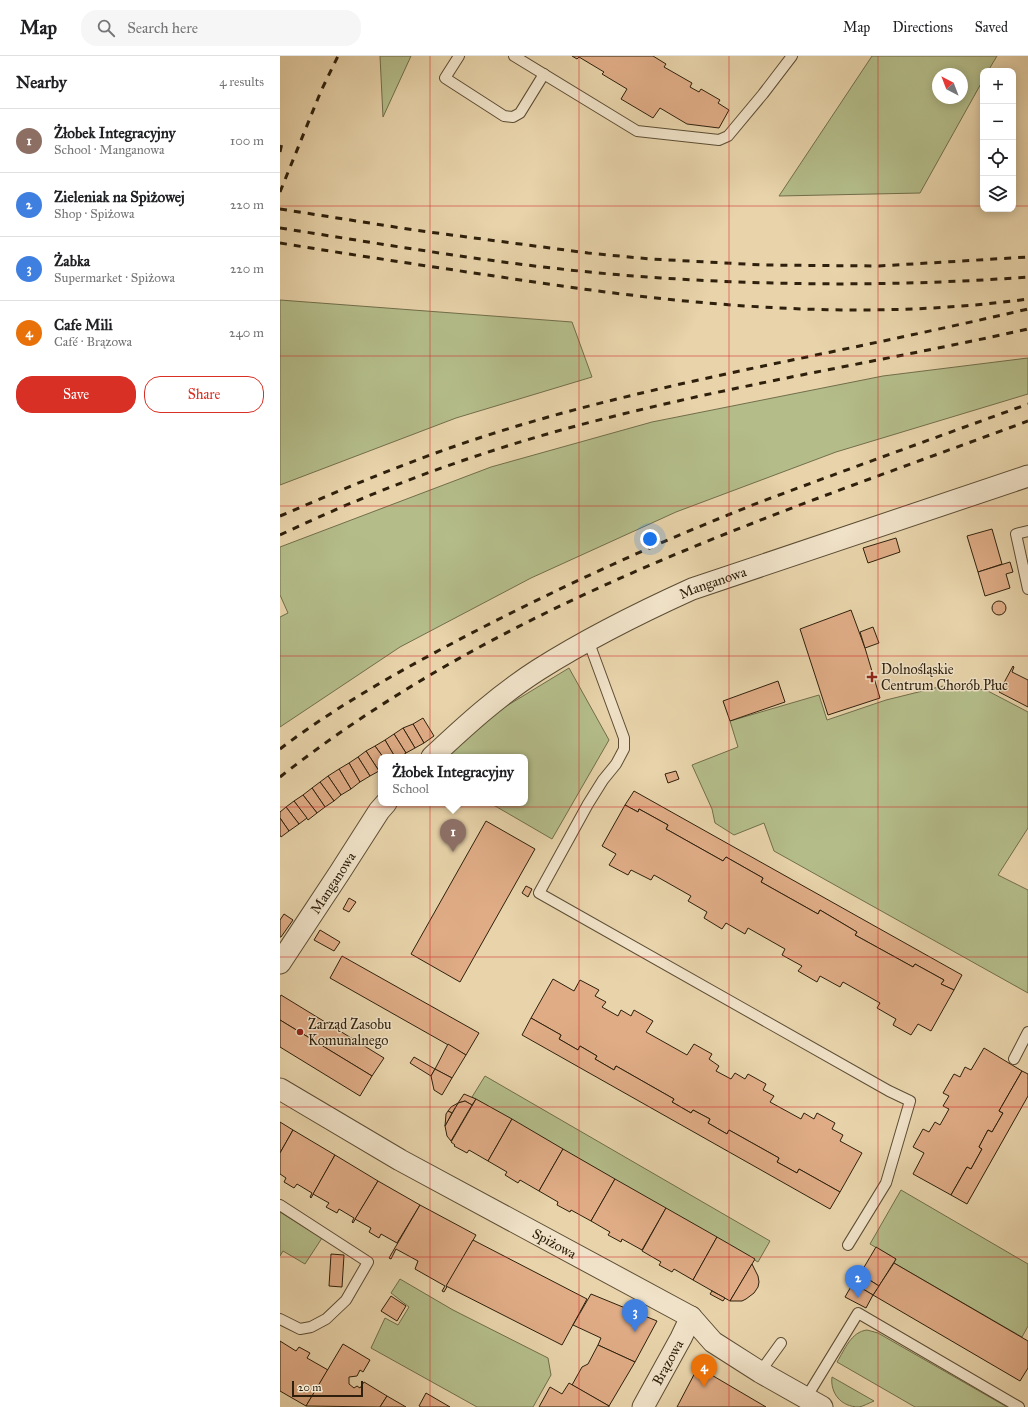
<!DOCTYPE html>
<meta charset="utf-8">
<style>
:root{--surface:#fff;--page:#f6f6f6;--text:#202124;--muted:#757577;--line:#e0e0e0;--accent:#d93025}
body{margin:0;font-family:"IM FELL Great Primer",serif;background:var(--page);color:var(--text)}
.controls{position:absolute;right:12px;top:12px;display:grid;overflow:hidden;border-radius:8px;box-shadow:0 2px 10px #0003}
.controls button{width:36px;height:36px;display:grid;place-items:center;padding:0;border:0;border-bottom:1px solid var(--line);background:var(--surface);color:var(--text);font:20px sans-serif}
.compass{position:absolute;left:652px;top:12px;width:36px;height:36px;border-radius:50%;background:var(--surface);box-shadow:0 2px 10px #0003;rotate:318deg}
.scale{position:absolute;left:12px;bottom:10px;width:71px;box-sizing:border-box;padding-left:4px;border:2px solid #2e200c;border-top:0;font-size:11px;line-height:14px;white-space:nowrap;color:#2e200c;-webkit-text-stroke:3px #f0e2c8;paint-order:stroke}
.you{position:absolute;left:370px;top:483px;width:14px;height:14px;margin:-10px;border:3px solid #fff;border-radius:50%;background:#1a73e8;box-shadow:0 0 0 6px #1a73e833}
.badge{display:grid;place-items:center;width:26px;height:26px;border-radius:50%;background:var(--accent);color:#fff;font-size:13px;font-weight:700}
.pin{position:absolute;translate:-50% -33px;filter:drop-shadow(0 1px 2px #0008)}
.pin::after{content:'';position:absolute;top:21px;width:14px;height:12px;background:inherit;clip-path:polygon(0 0,100% 0,50% 100%)}
.popup{position:absolute;left:98px;top:698px;width:150px;height:52px;box-sizing:border-box;display:grid;place-content:center;border-radius:8px;background:var(--surface);filter:drop-shadow(0 1px 3px #0005);font-size:13px;white-space:nowrap;color:var(--muted)}
.popup b{font-size:15px;color:var(--text)}
.popup::after{content:'';position:absolute;left:50%;top:100%;margin-left:-8px;border:8px solid transparent;border-top-color:var(--surface)}
.list{margin:0;padding:0;list-style:none}
h2{display:flex;justify-content:space-between;align-items:center;height:52px;margin:0;padding:0 16px;font-size:17px}
h2 small{font-size:13px;font-weight:400;color:var(--muted)}
.list li{display:grid;grid-template-columns:26px 1fr auto;gap:12px;align-items:center;box-sizing:border-box;height:64px;padding:0 16px;border-top:1px solid var(--line)}
.list b{display:block;font-size:15px;white-space:nowrap}
.list p{margin:0;font-size:13px;white-space:nowrap;color:var(--muted)}
.list em{font-size:13px;font-style:normal;color:var(--muted)}
.actions{display:flex;gap:8px;padding:12px 16px}
.actions a{flex:1;padding:9px 0;border:1px solid var(--accent);border-radius:16px;text-align:center;font-size:14px;color:var(--accent)}
.actions .main{background:var(--accent);color:#fff}
.icon{flex:none;width:22px;height:22px;fill:none;stroke:currentColor;stroke-width:2;stroke-linecap:round;stroke-linejoin:round}
.map{position:relative;flex:none;width:748px;height:1351px;overflow:hidden}
header{display:flex;align-items:center;gap:24px;box-sizing:border-box;height:56px;padding:0 20px;background:var(--surface);border-bottom:1px solid var(--line)}
header strong{font-size:19px}
nav{display:flex;gap:22px;margin-inline-start:auto;font-size:14px}
.search{width:280px;height:36px;background:var(--page);display:flex;align-items:center;gap:10px;box-sizing:border-box;padding:0 14px;border-radius:16px;color:var(--muted);font-size:15px}
main{display:flex}
aside{flex:1;background:var(--surface)}
.map>svg:first-child{display:block}
.green{fill:#b4bd8a;stroke:#716e4b;fill-rule:evenodd}
.building{fill:#dfac86;stroke:#2e200c}
.lines{fill:none;stroke-linecap:round;stroke-linejoin:round}
.service-casing{stroke:#5c4d34;stroke-width:12}
.minor-casing{stroke:#5c4d34;stroke-width:23}
.service{stroke:#f0e2c8;stroke-width:10}
.minor{stroke:#f0e2c8;stroke-width:21}
.rail{stroke:#2e200c;stroke-width:3;stroke-dasharray:7 7;stroke-linecap:butt}
.grid{fill:none;stroke:#d62828;stroke-width:1;stroke-opacity:0.55}
.poi-dot{fill:#8f2418;stroke:#f0e2c8;stroke-width:1.5}
.labels{text-anchor:middle;stroke-width:3;stroke-linejoin:round;paint-order:stroke}
.street-label{font-size:14px;fill:#2e200c;stroke:#f0e2c8}
.poi-label{font-size:14px;fill:#2e200c;stroke:#f0e2c8;text-anchor:start}
</style>
<header>
<strong>Map</strong>
<div class="search"><svg class="icon" aria-label="search" viewBox="0 0 24 24"><circle cx="10" cy="10" r="6"/><path d="M15 15l6 6"/></svg>Search here</div>
<nav><a>Map</a><a>Directions</a><a>Saved</a></nav>
</header>
<main>
<aside>
<h2>Nearby<small>4 results</small></h2>
<ul class="list">
<li><span class="badge" style="background:#8d6e63">1</span><div><b>Żłobek Integracyjny</b><p>School · Manganowa</p></div><em>100 m</em></li>
<li><span class="badge" style="background:#3f7fe0">2</span><div><b>Zieleniak na Spiżowej</b><p>Shop · Spiżowa</p></div><em>220 m</em></li>
<li><span class="badge" style="background:#3f7fe0">3</span><div><b>Żabka</b><p>Supermarket · Spiżowa</p></div><em>220 m</em></li>
<li><span class="badge" style="background:#e8710a">4</span><div><b>Cafe Mili</b><p>Café · Brązowa</p></div><em>240 m</em></li>
</ul>
<div class="actions"><a class="main">Save</a><a>Share</a></div>
</aside>
<div class="map">
<svg width="748" height="1351" viewBox="0 0 748 1351">
<rect width="100%" height="100%" fill="#e8d3aa"/>
<filter id="stains"><feTurbulence type="fractalNoise" baseFrequency=".005" numOctaves="4"/><feColorMatrix values="0 0 0 0 .2 0 0 0 0 .09 0 0 0 0 .02 0 0 0 .5 -.17"/></filter>
<radialGradient id="worn" r=".72"><stop offset=".6" stop-color="#630" stop-opacity="0"/><stop offset="1" stop-color="#630" stop-opacity=".3"/></radialGradient>
<!-- green -->
<g class="green">
<polygon points="100,0 131,0 103,61"/>
<path d="M592,0H717L708,15H703V24L640,137L499,140ZM658,18H682V42H658Z"/>
<polygon points="0,244 292,266 312,321 176,362 0,429"/>
<polygon points="748,302 748,338 556,396 396,456 251,522 120,591 0,671 0,561 8,557 0,539 0,491 211,411 372,366 603,320"/>
<polygon points="289,612 329,684 272,783 210,747 245,747 245,701 164,701 215,657"/>
<polygon points="667,629 706,634 748,656 748,772 718,819 748,834 748,937 494,795 484,767 454,779 435,767 432,753 412,709 458,691 450,665 539,639 547,664 606,644"/>
<polygon points="205,1020 490,1185 478,1206 192,1041"/>
<polygon points="621,1134 748,1208 748,1270 742,1281 614,1207 616,1203 590,1188"/>
<polygon points="0,1156 42,1182 25,1208 3,1195 0,1200"/>
<polygon points="120,1223 173,1254 268,1302 271,1319 253,1351 197,1351 91,1292 105,1262 118,1269 129,1251 111,1237"/>
<path d="M587,1274L598,1277L727,1351H635L557,1306C565,1293 571,1276 587,1274Z"/>
<path d="M552,1321L594,1345C589,1347 584,1350 579,1351C561,1351 550,1337 552,1321Z"/>
</g>
<!-- building -->
<g class="building">
<polygon points="292,0 373,0 386,8 384,11 412,27 410,31 419,36 421,33 440,44 438,47 449,54 439,72 407,68 380,52 373,62 341,43 347,33 322,18 324,16 299,1 297,3"/>
<polygon points="712,473 722,508 698,516 687,480"/>
<polygon points="616,482 620,496 588,507 583,492"/>
<polygon points="730,506 733,516 726,518 730,532 705,540 698,516"/>
<circle cx="719" cy="552" r="7"/>
<polygon points="571,554 585,592 600,642 548,659 520,573"/>
<polygon points="593,571 599,587 585,592 580,576"/>
<polygon points="733,610 734,611 732,616 748,624 748,651 719,636"/>
<polygon points="498,625 505,646 450,665 443,645"/>
<polygon points="143,662 154,680 144,687 133,668"/>
<polygon points="133,668 144,687 135,692 123,672"/>
<polygon points="123,672 135,692 126,697 114,678"/>
<polygon points="114,678 126,697 120,701 115,701 105,684"/>
<polygon points="105,684 115,701 103,701 95,690"/>
<polygon points="95,690 103,701 101,701 101,713 99,715 86,695"/>
<polygon points="86,695 99,715 90,720 78,701"/>
<polygon points="78,701 90,720 80,726 69,707"/>
<polygon points="69,707 80,726 71,733 59,713"/>
<polygon points="59,713 71,733 61,739 48,720"/>
<polygon points="396,715 399,723 388,727 385,718"/>
<polygon points="48,720 61,739 54,745 40,726"/>
<polygon points="40,726 54,745 45,751 32,732"/>
<polygon points="32,732 45,751 37,757 23,739"/>
<polygon points="354,735 682,919 674,934 661,928 664,924 635,908 633,911 575,879 577,876 540,854 538,858 481,826 483,822 446,801 443,805 386,773 388,769 359,753 358,756 345,749"/>
<polygon points="23,739 37,757 28,764 14,745"/>
<polygon points="14,745 27,762 19,768 6,751"/>
<polygon points="345,749 358,756 359,753 388,769 386,773 443,805 446,801 483,822 481,826 538,858 540,854 577,876 575,879 633,911 635,908 664,924 661,928 674,934 651,975 638,968 631,979 613,969 616,963 597,952 600,947 563,926 560,931 540,920 537,926 518,915 522,910 502,899 505,893 468,872 465,878 446,867 442,873 424,862 427,856 408,845 411,840 374,819 371,824 351,814 348,819 329,809 336,798 322,790"/>
<polygon points="6,751 19,768 9,775 0,762 0,756"/>
<polygon points="0,762 9,775 1,781 0,779"/>
<polygon points="206,765 255,793 180,926 131,898"/>
<polygon points="246,830 252,833 248,841 242,837"/>
<polygon points="69,842 76,846 69,856 63,853"/>
<polygon points="4,858 13,864 1,881 0,881 0,864"/>
<polygon points="40,874 60,886 54,895 34,884"/>
<polygon points="62,900 199,977 186,999 50,922"/>
<polygon points="273,923 294,935 300,924 319,934 315,940 326,946 322,951 338,960 341,954 351,960 354,954 373,965 366,976 407,999 414,988 432,998 429,1003 439,1010 436,1015 451,1023 455,1017 465,1023 468,1018 486,1028 483,1034 494,1040 490,1046 521,1063 524,1057 534,1063 537,1057 555,1067 552,1073 563,1079 560,1085 582,1097 560,1136 519,1113 517,1117 497,1106 499,1102 449,1074 447,1078 428,1067 430,1063 413,1054 411,1057 392,1046 394,1043 336,1010 334,1014 315,1003 317,1000 300,990 298,994 279,983 281,979 251,962"/>
<polygon points="1,939 104,1002 92,1020 0,964 0,941"/>
<polygon points="251,962 281,979 279,983 298,994 300,990 317,1000 315,1003 334,1014 336,1010 394,1043 392,1046 411,1057 413,1054 430,1063 428,1067 447,1078 449,1074 499,1102 497,1106 517,1117 519,1113 560,1136 550,1153 242,979"/>
<polygon points="0,964 92,1020 80,1040 0,991"/>
<polygon points="168,988 186,999 172,1022 155,1013"/>
<polygon points="704,992 742,1015 719,1055 723,1057 712,1076 708,1074 699,1091 702,1093 691,1113 687,1111 671,1139 633,1118 644,1097 633,1091 643,1073 649,1076 655,1066 660,1069 669,1053 663,1050 669,1040 663,1037 674,1018 680,1021 685,1011 691,1014"/>
<polygon points="134,1001 155,1013 151,1020 130,1007"/>
<polygon points="155,1013 172,1022 162,1039 154,1034 151,1020"/>
<polygon points="742,1015 748,1018 748,1040 687,1148 671,1139 687,1111 691,1113 702,1093 699,1091 708,1074 712,1076 723,1057 719,1055"/>
<polygon points="184,1038 196,1043 192,1049 185,1045 178,1047"/>
<polygon points="196,1043 232,1063 208,1105 189,1094 187,1097 174,1090 175,1089 171,1086"/>
<polygon points="185,1045 192,1049 171,1085 167,1080 165,1070 178,1047"/>
<polygon points="178,1047 172,1057 168,1055 171,1051"/>
<polygon points="168,1055 172,1057 165,1070 166,1058"/>
<polygon points="232,1063 283,1093 259,1135 240,1124 238,1127 225,1119 227,1116 208,1105"/>
<polygon points="0,1066 13,1074 0,1097"/>
<polygon points="13,1074 55,1099 31,1142 30,1141 32,1137 17,1128 14,1132 4,1126 6,1122 0,1118 0,1097"/>
<polygon points="283,1093 335,1123 311,1165 291,1154 290,1156 277,1149 278,1146 259,1135"/>
<polygon points="55,1099 98,1125 73,1167 72,1166 74,1162 59,1153 57,1157 46,1151 49,1147 33,1138"/>
<polygon points="335,1123 386,1152 362,1194 342,1183 341,1186 328,1179 330,1176 311,1165"/>
<polygon points="98,1125 140,1149 117,1187 101,1178 99,1182 89,1176 91,1172 75,1163"/>
<polygon points="140,1149 196,1179 164,1236 162,1235 165,1230 135,1213 138,1205 116,1193 111,1203 109,1202"/>
<polygon points="386,1152 437,1181 413,1224 394,1213 392,1216 379,1209 381,1206 362,1195"/>
<polygon points="437,1181 475,1203 450,1245 413,1224"/>
<polygon points="193,1184 307,1243 282,1289 166,1230"/>
<polygon points="596,1191 616,1203 599,1230 580,1218"/>
<polygon points="51,1198 64,1199 62,1231 49,1230"/>
<polygon points="614,1207 748,1285 748,1312 740,1325 593,1239"/>
<polygon points="472,1208 478,1220 479,1226 478,1231 474,1237 466,1243 462,1245 450,1245"/>
<polygon points="580,1218 599,1230 593,1239 574,1228"/>
<polygon points="573,1227 593,1239 586,1252 565,1241"/>
<polygon points="432,1235 445,1242 443,1245 430,1238"/>
<polygon points="311,1238 377,1265 355,1306 318,1289 321,1282 293,1269"/>
<polygon points="111,1240 126,1250 117,1265 101,1255"/>
<polygon points="0,1285 16,1295 19,1291 30,1297 27,1302 48,1314 26,1350 0,1335"/>
<polygon points="63,1288 90,1304 83,1316 80,1314 77,1320 69,1321 69,1328 74,1332 77,1330 80,1332 84,1326 107,1340 100,1351 26,1350"/>
<polygon points="318,1289 355,1306 329,1350 292,1329 302,1311 308,1308"/>
<polygon points="418,1311 486,1351 397,1351"/>
<polygon points="289,1327 329,1350 329,1351 259,1351 270,1331 282,1338"/>
<polygon points="146,1337 170,1351 141,1351 139,1350"/>
<polygon points="107,1340 126,1351 100,1351"/>
</g>
<g class="lines">
<!-- service casing -->
<g class="service-casing">
<g id="service">
<polyline points="179,0 165,22 224,60 233,61 240,57 264,18"/>
<polyline points="234,0 357,75 439,84 448,80 483,38 512,0"/>
<polyline points="748,475 736,478 748,533"/>
<polyline points="308,584 344,682 344,693 336,708 323,724 308,748 259,837 609,1035 630,1045 606,1127 568,1189"/>
<polyline points="734,1003 748,976"/>
<polyline points="0,1149 88,1206 66,1244 46,1263 31,1271 20,1273 0,1263"/>
<polyline points="480,1316 501,1287"/>
<polyline points="526,1342 578,1257 739,1351"/>
</g>
</g>
<!-- minor casing -->
<g class="minor-casing">
<g id="minor">
<path id="s1" d="M152,701C185,670 219,639 258,614C307,583 359,557 412,533L748,420"/>
<path id="s2" d="M0,907L60,816L99,755L106,747"/>
<path id="s3" d="M0,1033L120,1104L411,1261L433,1286L480,1316L542,1351"/>
<path id="s4" d="M363,1351L401,1282L411,1261"/>
</g>
</g>
<!-- service -->
<use href="#service" class="service"/>
<!-- minor -->
<use href="#minor" class="minor"/>
<!-- rail -->
<g class="rail">
<polyline points="0,96 2,87"/>
<polyline points="0,136 41,35 58,0"/>
<polyline points="0,153 134,174 308,197 370,203 484,209 599,210 748,201"/>
<path d="M0,172C127,192 254,214 382,222C504,230 626,230 748,221"/>
<path d="M0,187C73,199 147,210 221,221C395,248 572,267 748,243"/>
<path d="M0,460C63,433 127,406 193,384C289,352 389,330 488,309C575,291 662,273 748,253"/>
<path d="M0,479C105,429 217,389 331,361C469,326 609,304 748,273"/>
<path d="M0,693C58,649 123,613 188,579C284,529 383,484 483,445C571,412 660,380 748,348"/>
<path d="M0,721C223,546 486,462 748,365"/>
</g>
</g>
<!-- grid -->
<path class="grid" d="M150,0V1351M299,0V1351M449,0V1351M598,0V1351M0,150H703M733,150H748M0,300H748M0,450H748M0,600H748M0,751H748M0,901H748M0,1051H748M0,1201H748"/>
<!-- markers -->
<g class="poi-dot">
<path d="M590 615h4v4h4v4h-4v4h-4v-4h-4v-4h4z"/>
<circle cx="20" cy="976" r="4"/>
</g>
<g class="labels">
<!-- street labels -->
<g class="street-label">
<text dy="5" stroke="none"><textPath href="#s1" startOffset="333">Manganowa</textPath></text>
<text dy="5" stroke="none"><textPath href="#s2" startOffset="96">Manganowa</textPath></text>
<text dy="5" stroke="none"><textPath href="#s3" startOffset="315">Spiżowa</textPath></text>
<text dy="5" stroke="none"><textPath href="#s4" startOffset="51">Brązowa</textPath></text>
</g>
<!-- poi labels -->
<g class="poi-label">
<text x="601" y="618">Dolnośląskie<tspan x="601" dy="16">Centrum Chorób Płuc</tspan></text>
<text x="28" y="973">Zarząd Zasobu<tspan x="28" dy="16">Komunalnego</tspan></text>
</g>
</g>
<rect width="100%" height="100%" filter="url(#stains)"/>
<rect width="100%" height="100%" fill="url(#worn)"/>
</svg>
<div class="controls">
<button>+</button>
<button>−</button>
<button><svg class="icon" aria-label="locate" viewBox="0 0 24 24"><circle cx="12" cy="12" r="6"/><path d="M12 2v4M12 18v4M2 12h4M18 12h4"/></svg></button>
<button><svg class="icon" aria-label="layers" viewBox="0 0 24 24"><path d="M12 4l9 5-9 5-9-5zM3 14l9 5 9-5"/></svg></button>
</div>
<svg class="compass" viewBox="-18 -18 36 36"><path d="M0-13l5 13h-10z" fill="#e53935"/><path d="M0 13l5-13h-10z" fill="#757577"/></svg>
<div class="scale">20 m</div>
<div class="you"></div>
<div class="pin badge" style="left:173px;top:796px;background:#8d6e63">1</div>
<div class="popup"><b>Żłobek Integracyjny</b>School</div>
<div class="pin badge" style="left:578px;top:1242px;background:#3f7fe0">2</div>
<div class="pin badge" style="left:355px;top:1276px;background:#3f7fe0">3</div>
<div class="pin badge" style="left:424px;top:1331px;background:#e8710a">4</div>
</div>
</main>
